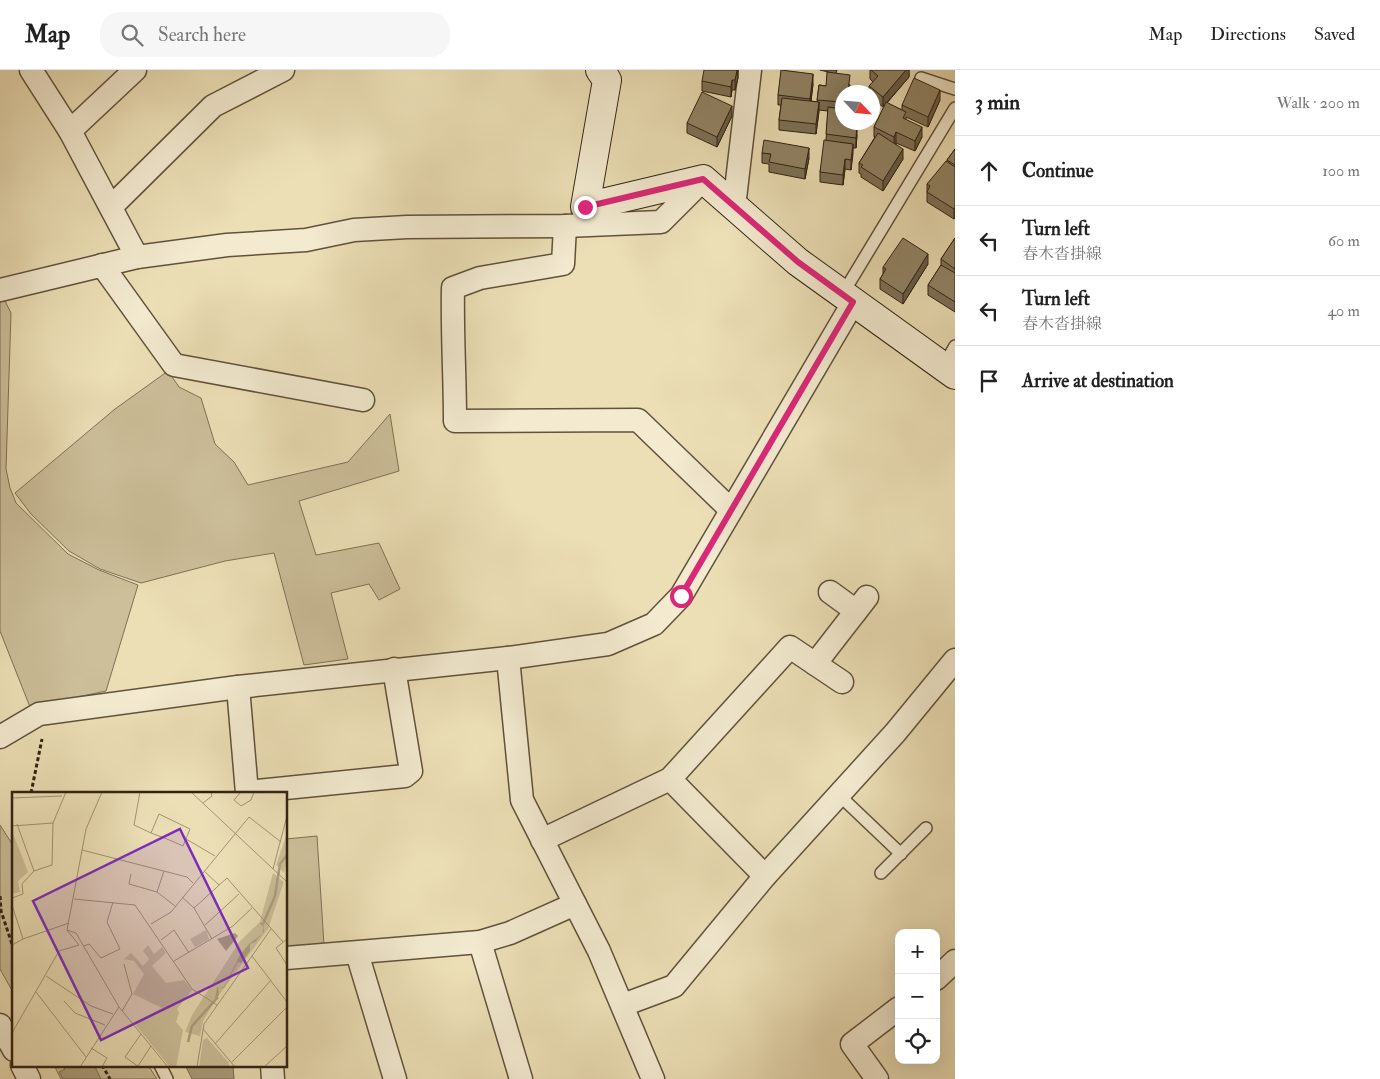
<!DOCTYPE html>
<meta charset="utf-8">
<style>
:root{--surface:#fff;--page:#f6f6f6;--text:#222;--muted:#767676;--line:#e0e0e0}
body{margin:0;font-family:"IM FELL Double Pica","Noto Serif JP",serif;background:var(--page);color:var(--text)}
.controls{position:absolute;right:15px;bottom:15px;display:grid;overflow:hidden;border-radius:10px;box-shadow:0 5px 20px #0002}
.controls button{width:45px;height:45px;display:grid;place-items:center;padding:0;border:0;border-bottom:1px solid var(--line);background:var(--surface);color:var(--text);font:25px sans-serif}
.compass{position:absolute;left:835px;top:15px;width:45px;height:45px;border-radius:50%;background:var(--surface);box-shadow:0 5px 20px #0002;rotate:116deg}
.stop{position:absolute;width:15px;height:15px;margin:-11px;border:4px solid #db2777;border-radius:50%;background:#fff}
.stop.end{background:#db2777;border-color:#fff;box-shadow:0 1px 5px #0008}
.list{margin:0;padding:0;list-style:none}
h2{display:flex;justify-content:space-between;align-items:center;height:65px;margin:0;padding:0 20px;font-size:21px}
h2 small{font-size:16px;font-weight:400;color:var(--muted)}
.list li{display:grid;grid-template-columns:32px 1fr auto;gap:15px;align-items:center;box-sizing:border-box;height:70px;padding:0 20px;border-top:1px solid var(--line)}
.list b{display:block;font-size:19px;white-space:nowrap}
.list p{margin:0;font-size:16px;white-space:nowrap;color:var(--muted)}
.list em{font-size:16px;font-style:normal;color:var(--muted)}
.icon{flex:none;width:28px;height:28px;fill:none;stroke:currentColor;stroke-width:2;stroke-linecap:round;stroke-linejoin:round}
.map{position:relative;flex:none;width:955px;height:1009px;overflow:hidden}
header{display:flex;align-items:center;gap:30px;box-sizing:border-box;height:70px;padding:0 25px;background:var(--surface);border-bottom:1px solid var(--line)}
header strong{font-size:24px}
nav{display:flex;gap:28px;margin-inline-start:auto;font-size:18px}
.search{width:350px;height:45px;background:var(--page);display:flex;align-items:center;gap:12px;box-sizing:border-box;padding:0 18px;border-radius:20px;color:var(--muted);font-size:19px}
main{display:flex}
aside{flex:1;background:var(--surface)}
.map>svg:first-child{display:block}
.green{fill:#ccbf9a;stroke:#7e7156}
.water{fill:#ac9f7e;stroke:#7b6d53}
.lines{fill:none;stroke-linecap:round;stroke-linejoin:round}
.lane-casing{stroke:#60523b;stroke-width:14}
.street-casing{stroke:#60523b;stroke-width:25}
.secondary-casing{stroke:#312312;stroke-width:30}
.path{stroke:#312312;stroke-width:3;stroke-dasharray:4 2.5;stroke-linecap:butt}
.lane{stroke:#f3ead0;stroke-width:11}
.street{stroke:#f3ead0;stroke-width:22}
.secondary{stroke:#f3ead0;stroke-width:28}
.wall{fill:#7e7259;stroke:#312312}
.shaded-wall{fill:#665d48;stroke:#312312}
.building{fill:#928567;stroke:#312312}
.route{stroke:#db2777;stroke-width:6}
.inset-river{fill:none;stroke:#ac9f7e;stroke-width:2.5}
.inset-road{fill:none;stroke:#a19474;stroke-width:1}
.view{fill:#7b2cbf;fill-opacity:0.15;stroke:#7b2cbf;stroke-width:2.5}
.inset-edge{fill:none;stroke:#312312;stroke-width:2.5}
</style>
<header>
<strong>Map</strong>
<div class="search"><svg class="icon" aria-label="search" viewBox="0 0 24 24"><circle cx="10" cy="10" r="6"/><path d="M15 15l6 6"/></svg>Search here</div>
<nav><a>Map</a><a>Directions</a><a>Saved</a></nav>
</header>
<main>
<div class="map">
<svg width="955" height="1009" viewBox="0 0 955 1009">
<rect width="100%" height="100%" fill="#ecdfb6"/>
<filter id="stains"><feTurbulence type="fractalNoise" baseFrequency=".004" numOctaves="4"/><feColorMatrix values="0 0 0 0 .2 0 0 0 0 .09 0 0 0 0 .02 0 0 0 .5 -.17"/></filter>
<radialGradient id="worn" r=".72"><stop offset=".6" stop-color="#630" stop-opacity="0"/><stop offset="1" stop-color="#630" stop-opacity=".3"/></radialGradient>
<!-- green -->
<g class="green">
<polygon points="4,229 11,243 6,399 10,418 16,433 68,484 99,500 138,515 106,621 30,637 0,561 0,230"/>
<polygon points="168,301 179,317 201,328 215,374 234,392 248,415 348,392 390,344 399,401 299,431 316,485 379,473 400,519 379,530 369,514 331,523 348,589 304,595 274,483 225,491 141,513 100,499 69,481 31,444 15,423 115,339"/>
<polygon points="0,755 14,777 14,924 0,899"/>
<polygon points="317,766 324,875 286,878 286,769"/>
<polygon points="54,995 148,995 157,1009 61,1009"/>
</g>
<!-- water -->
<g class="water">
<polygon points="63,995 94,995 101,1009 63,1009 59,1002 65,999"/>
<polygon points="185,995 233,995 234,1009 192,1009"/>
</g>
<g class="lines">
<!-- lane casing -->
<g class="lane-casing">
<g id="lane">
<polyline points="921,8 955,19"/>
<polyline points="842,225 955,38"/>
<polyline points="943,297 955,276"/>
<polyline points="838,724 901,784"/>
<polyline points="881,803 926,758"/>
<polyline points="160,995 167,1009"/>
</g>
</g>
<!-- street casing -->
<g class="street-casing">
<g id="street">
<polyline points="31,0 70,61 137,187"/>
<polyline points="70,61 135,0"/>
<polyline points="111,137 213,36 283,0"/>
<polyline points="734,137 750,0"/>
<path d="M565,156L563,194L480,208L453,218C452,263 455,306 455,351L638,350L731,440"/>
<polyline points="102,195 174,295 363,330"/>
<polyline points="0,220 137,187 227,175 306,170 354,160 407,157 565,156 661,152 703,110"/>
<polyline points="830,522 856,541"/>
<polyline points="508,588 522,730 599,881 653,1009"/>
<polyline points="815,594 867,527"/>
<polyline points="238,617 247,723"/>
<polyline points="0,667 39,644 238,617 508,588 608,574 654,554 681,526 853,233"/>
<polyline points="670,709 765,806"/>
<polyline points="247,722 405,706 411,701 394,599"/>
<polyline points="542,770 670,709 790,577 842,612"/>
<polyline points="480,872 521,1009"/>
<polyline points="357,883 395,1009"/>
<polyline points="286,888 480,872 510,863 575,834"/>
<polyline points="936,909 955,891"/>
<polyline points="623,935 674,916 765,806 895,663 955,590"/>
<polyline points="0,955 14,980"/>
<polyline points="22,995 29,1009"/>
<polyline points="272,995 273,1009"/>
<polyline points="877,1009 852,974 899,938"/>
</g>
</g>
<!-- secondary casing -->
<g class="secondary-casing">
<polyline id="secondary" points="600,0 607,10 585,137 703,109 798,192 955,305"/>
</g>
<!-- path -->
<g class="path">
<polyline points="31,723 42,669"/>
<polyline points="0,826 1,841 14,880"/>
<polyline points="102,995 110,1009"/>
</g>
<!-- lane -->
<use href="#lane" class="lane"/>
<!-- street -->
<use href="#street" class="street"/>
<!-- secondary -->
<use href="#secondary" class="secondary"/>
</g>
<!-- wall -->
<g class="wall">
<polygon points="738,0 738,8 735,20 732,20 731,27 702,21 702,11"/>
<polygon points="820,0 837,0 836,3 850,15 849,22 842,22 842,52 857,65 856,78 853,78 851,100 845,99 843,115 820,112 820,102 826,70 828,41 819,40 816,64 779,60 779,50 781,35 778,35 778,25 813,14 811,31 817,32 819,15 826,16 832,3"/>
<polygon points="870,0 909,0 909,7 887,33 902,40 902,35 940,30 928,57 906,47 906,49 922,67 915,81 896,73 896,74 903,89 883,121 861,107 861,104 859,103 859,93 875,67 874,67 874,57 885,36 883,37 872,28 872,22 869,22 869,16 873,12 870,9"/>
<polygon points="732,46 717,77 687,63 687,53"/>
<polygon points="955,79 955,147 954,149 927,132 927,114 947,92 947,90"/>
<polygon points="762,83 809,88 805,109 769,102 769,94 762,93"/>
<polygon points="955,168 955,242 928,225 928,215 941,195 941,189"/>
<polygon points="928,194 903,234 880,219 880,209 883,204 883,197"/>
</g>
<!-- shaded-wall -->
<g class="shaded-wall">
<polygon points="737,0 738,8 735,20 735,10"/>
<polygon points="906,0 909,0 909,7 883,37 883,27"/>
<polygon points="813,4 813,14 810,39 810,29"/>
<polygon points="732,10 732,20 731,27 731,17"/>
<polygon points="940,20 940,30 928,57 928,47"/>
<polygon points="819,32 819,42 816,64 816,54"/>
<polygon points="732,36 732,46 717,77 717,67"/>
<polygon points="857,55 857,65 856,78 856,68"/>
<polygon points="922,57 922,67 915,81 915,71"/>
<polygon points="896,62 896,73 894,77 894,67"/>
<polygon points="853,74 853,84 851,100 851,90"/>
<polygon points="809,78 809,88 805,109 805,99"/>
<polygon points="903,79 903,89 883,121 883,111"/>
<polygon points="845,89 845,99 843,115 843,105"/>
<polygon points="955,137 955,147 954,149 954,139"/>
<polygon points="928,184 928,194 903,234 903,224"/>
</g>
<!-- building -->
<g class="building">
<polygon points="704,0 737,0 735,10 732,10 731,17 702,11"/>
<polygon points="781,0 813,4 810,29 778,25"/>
<polygon points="871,0 906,0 883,27 869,16 878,6"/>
<polygon points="827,2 850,5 848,22 842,22 842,32 817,30 819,15 826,16"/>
<polygon points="914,8 940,20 928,47 902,35"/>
<polygon points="702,22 732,36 717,67 687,53"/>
<polygon points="782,28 819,32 816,54 779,50"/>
<polygon points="886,32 906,42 903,48 922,57 915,71 896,62 894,67 874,57"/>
<polygon points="828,37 842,39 842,52 856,52 857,55 856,68 826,64"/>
<polygon points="878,63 903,79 883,111 861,97 863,95 859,93"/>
<polygon points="764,70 809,78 805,99 769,92 771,84 762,83"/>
<polygon points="824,70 853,74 851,90 845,89 843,105 820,102"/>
<polygon points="955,79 955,95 947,90"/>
<polygon points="946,91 955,97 955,137 954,139 927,122 930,116 927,114"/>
<polygon points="903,168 928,184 903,224 880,209 886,199 883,197"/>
<polygon points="955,168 955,199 941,189"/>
<polygon points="941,195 955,203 955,232 928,215"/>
</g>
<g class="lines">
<!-- route -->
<polyline class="route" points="585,137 703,109 798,192 853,232 681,526"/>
</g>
<!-- overview -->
<g transform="translate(12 722)">
<rect width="275" height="275" fill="#ecdfb6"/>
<path d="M0,39L16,80L6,89L8,100L0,102ZM275,41V69L272,81L264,73ZM261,81L272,90L256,137L204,207L191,229L188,244L173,240L180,223L228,149L248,130ZM194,138L197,147L183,155L178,147ZM136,153L142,162L150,155L154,161L140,174L154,191L172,188L180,198L165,217L167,221L164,230L171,238L164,275H158L122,231L150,216L121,202L132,182L122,169L112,167L119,161L131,174L137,167L131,159ZM195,246L217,271V275H187L191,248Z" fill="#ccbf9a"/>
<path d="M247,131H250L252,134V139L250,142L243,150L238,152V159L229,171L226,170L212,196L206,195L207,203L203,207L205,195H212L228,163L237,152L250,142L252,135ZM223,141L226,144L214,159L205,147Z" fill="#ac9f7e"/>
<path class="inset-river" d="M251,132L263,104L268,72L275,63M176,250L180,234L206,205"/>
<path class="inset-road" d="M128,0L122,33L139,41L155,47L171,54L178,37L147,22L139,41M179,0L275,90M229,0L222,8L229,14L239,8L242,0M0,6L50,4M191,11L200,4L199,0M5,32L22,79M0,34L41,31M174,47L203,64M70,58L175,85L181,91M261,77L275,24M192,79L207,93M119,82L117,92L145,100L163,114M145,100L152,79M170,105L182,116L200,147M0,106L11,102L10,92L22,79L40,73L41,31L54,0M62,107L123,113L180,197L205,213M0,113L11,147L0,153M182,116L215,86L271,150M139,132L159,120L237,25L269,50M193,133L227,102M55,138L64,141L107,215L156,275M11,147L57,131M275,147L264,156L275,173M149,148L162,138L177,161M72,154L77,152L89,166L108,157L95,130L101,110M240,164L275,210M162,169L221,134L240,116M34,184L79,214L101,222M24,200L74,265M52,209L63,221L93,233M110,219L120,202L112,172M191,237L223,275M0,241L47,159L67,153L55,138L74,37L90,0M203,252L259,188M79,256L95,266L90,275M220,270L275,215M126,274L139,254M68,275L107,215M127,275L113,265L129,242M185,275L192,232L259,137M252,275L275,254"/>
<path class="view" d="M168,37L236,176L89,248L21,109Z"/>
<rect width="275" height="275" class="inset-edge"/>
</g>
<rect width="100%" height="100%" filter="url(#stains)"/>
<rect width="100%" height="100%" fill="url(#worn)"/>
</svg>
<div class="controls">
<button>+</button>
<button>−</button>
<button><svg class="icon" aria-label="locate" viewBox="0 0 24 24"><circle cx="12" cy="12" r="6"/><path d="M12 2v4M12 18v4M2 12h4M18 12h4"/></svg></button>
</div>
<svg class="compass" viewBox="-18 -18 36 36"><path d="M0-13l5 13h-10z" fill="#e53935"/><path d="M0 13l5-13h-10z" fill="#767676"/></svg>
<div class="stop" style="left:681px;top:526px"></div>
<div class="stop end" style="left:585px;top:137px"></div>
</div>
<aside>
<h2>3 min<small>Walk · 200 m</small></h2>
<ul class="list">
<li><svg class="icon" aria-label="ahead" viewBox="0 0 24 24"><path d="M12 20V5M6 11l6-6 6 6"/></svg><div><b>Continue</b></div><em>100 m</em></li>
<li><svg class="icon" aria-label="left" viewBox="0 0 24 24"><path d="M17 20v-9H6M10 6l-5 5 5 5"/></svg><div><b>Turn left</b><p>春木沓掛線</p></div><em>60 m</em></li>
<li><svg class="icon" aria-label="left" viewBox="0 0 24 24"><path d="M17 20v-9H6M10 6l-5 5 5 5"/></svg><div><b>Turn left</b><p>春木沓掛線</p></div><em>40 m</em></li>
<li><svg class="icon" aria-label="arrive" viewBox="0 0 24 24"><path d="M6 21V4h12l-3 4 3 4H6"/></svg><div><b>Arrive at destination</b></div></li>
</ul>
</aside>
</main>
